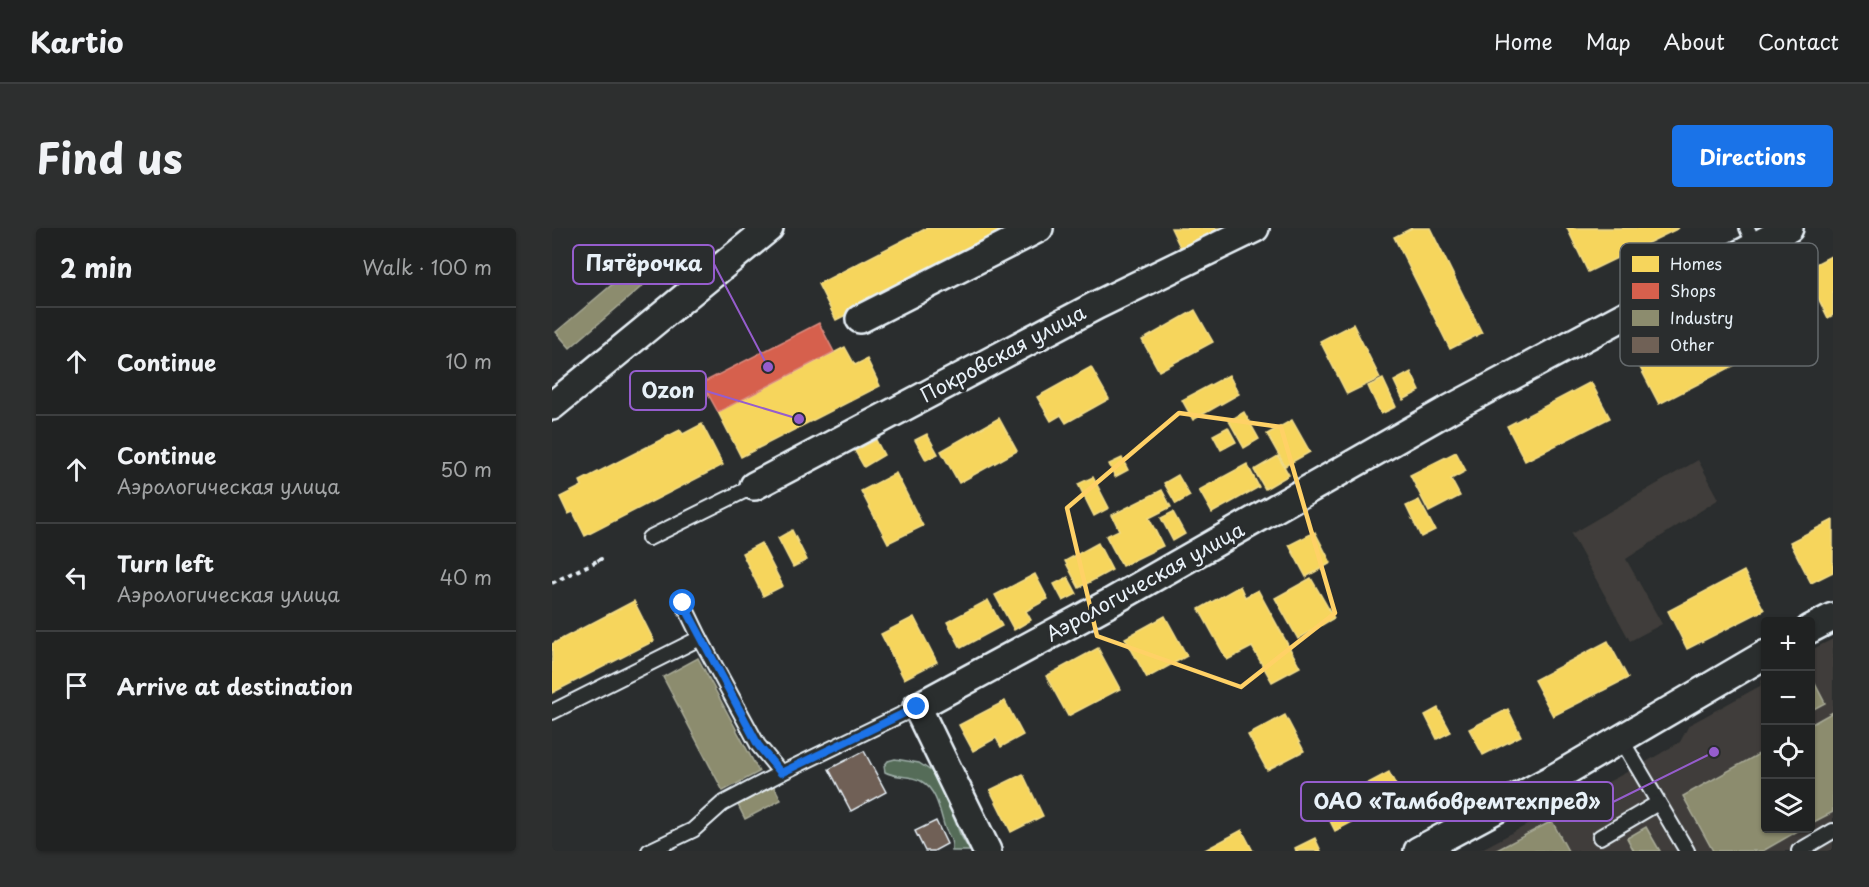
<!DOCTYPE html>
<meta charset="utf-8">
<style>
:root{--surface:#202222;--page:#2d2f2f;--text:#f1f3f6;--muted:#a2a4a5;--line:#3d3f40;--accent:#1a73e8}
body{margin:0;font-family:"Playpen Sans",sans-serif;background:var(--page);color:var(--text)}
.controls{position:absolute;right:18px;bottom:18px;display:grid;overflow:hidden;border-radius:6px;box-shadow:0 2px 4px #0004}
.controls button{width:54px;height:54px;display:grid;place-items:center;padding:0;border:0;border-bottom:2px solid var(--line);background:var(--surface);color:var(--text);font:30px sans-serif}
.stop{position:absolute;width:18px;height:18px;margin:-14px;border:4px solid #1a73e8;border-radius:50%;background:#fff}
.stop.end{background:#1a73e8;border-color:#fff;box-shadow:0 2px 6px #0008}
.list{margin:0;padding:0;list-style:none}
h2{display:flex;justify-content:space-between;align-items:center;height:78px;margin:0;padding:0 24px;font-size:26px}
h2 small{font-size:20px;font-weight:400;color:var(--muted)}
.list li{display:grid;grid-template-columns:39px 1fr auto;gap:18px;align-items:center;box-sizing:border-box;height:108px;padding:0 24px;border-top:2px solid var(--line)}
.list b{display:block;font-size:22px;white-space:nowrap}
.list p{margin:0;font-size:20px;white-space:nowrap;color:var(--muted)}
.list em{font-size:20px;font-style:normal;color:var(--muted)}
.icon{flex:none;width:33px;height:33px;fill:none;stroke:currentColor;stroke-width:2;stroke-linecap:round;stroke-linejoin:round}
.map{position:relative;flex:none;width:1281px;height:623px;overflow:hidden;border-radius:6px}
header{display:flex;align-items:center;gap:36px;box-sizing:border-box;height:84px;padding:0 30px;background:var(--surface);border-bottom:2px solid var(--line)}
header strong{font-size:28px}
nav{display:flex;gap:33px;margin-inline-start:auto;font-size:21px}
.intro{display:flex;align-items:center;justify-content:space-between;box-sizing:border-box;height:144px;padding:0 36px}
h1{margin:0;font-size:42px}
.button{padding:15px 27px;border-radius:6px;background:var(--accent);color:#fff;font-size:21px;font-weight:700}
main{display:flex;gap:36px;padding:0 36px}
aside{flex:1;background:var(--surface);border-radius:6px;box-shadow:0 2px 4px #0004}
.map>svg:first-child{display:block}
.built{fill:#3f3d3a}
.green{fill:#546c58;stroke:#9eaea8;stroke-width:1.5}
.homes{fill:#f6d55c;stroke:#f2dd8b;stroke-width:1.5}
.shops{fill:#d6604d;stroke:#db8c80;stroke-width:1.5}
.industry{fill:#8c8c6e;stroke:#a8aa97;stroke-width:1.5}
.building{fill:#706156;stroke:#e8f1f8;stroke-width:1.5}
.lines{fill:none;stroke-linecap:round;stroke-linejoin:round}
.service-casing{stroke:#e8f1f8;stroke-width:18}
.minor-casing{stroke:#e8f1f8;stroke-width:32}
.path{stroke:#e8f1f8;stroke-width:4;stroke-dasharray:4.5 4.5;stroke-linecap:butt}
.service{stroke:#2a2d2e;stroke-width:14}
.minor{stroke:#2a2d2e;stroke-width:27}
.route{stroke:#1a73e8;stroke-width:8}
.marked{fill:none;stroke:#ffd166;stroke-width:4.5;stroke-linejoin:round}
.labels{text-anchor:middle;stroke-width:6;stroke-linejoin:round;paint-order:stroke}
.street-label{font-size:20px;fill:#e8f1f8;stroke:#2a2d2e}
.key{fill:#2a2d2e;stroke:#63686b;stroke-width:1.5}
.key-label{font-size:16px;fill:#e8f1f8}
.leader{fill:none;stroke:#965dcd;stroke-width:2}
.callout-dot{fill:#965dcd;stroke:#2a2d2e;stroke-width:2}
.callout{fill:#2a2d2e;stroke:#965dcd;stroke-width:2}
.callout-label{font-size:21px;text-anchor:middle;font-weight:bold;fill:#e8f1f8}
</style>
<header>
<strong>Kartio</strong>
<nav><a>Home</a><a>Map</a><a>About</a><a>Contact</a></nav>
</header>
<div class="intro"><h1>Find us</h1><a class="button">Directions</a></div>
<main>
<aside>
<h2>2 min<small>Walk · 100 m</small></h2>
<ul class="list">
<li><svg class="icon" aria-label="ahead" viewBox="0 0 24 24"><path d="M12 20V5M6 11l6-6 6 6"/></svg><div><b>Continue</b></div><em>10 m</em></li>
<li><svg class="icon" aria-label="ahead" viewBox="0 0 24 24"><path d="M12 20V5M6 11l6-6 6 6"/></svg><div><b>Continue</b><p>Аэрологическая улица</p></div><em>50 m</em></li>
<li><svg class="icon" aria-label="left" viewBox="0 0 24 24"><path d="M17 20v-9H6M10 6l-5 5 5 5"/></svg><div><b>Turn left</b><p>Аэрологическая улица</p></div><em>40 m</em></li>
<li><svg class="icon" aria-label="arrive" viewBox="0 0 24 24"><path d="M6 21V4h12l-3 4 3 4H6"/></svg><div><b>Arrive at destination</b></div></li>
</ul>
</aside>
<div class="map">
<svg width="1281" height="623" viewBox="0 0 1281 623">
<rect width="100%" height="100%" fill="#2a2d2e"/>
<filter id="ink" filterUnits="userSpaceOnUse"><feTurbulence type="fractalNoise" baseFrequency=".0167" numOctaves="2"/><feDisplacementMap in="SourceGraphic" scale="12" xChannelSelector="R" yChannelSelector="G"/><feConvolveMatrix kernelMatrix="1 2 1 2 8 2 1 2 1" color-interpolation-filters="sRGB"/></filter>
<g filter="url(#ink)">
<!-- built -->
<g class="built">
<polygon points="1146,232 1167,271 1074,331 1110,396 1078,413 1019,306"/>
<polygon points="1281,411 1281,623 926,623 1094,534 1128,514 1137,497 1208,458 1211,447 1213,446 1214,600 1258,600 1259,422"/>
</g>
<!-- green -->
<path class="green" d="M343,531L367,535L385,547L408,606L418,623H400C401,608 395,608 392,597C388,583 384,561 369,553C358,547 344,550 333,544L332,538L336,533Z"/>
<!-- homes -->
<g class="homes">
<polygon points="375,0 465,0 284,92 266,56"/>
<polygon points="619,0 671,0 629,21"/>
<polygon points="860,0 878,0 930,105 898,121 842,9"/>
<polygon points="1015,0 1127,0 1036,44"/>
<polygon points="1281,27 1281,87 1276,90 1252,42"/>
<polygon points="1211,63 1236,110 1107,176 1082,128"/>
<polygon points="643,82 661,114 607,143 590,112"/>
<polygon points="801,96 828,150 795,166 768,113"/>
<polygon points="293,119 303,137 315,131 328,158 189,229 166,184"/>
<polygon points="539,139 557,171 514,195 509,187 499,193 485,169"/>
<polygon points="859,144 868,163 851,172 842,153"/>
<polygon points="677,147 687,166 641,192 630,172"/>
<polygon points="831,151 844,179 829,186 816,158"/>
<polygon points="1039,154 1058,190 973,233 955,198"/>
<polygon points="692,184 707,211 692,220 677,193"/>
<polygon points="447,190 465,223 407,255 389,223"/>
<polygon points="740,192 758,224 733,238 715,206"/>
<polygon points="150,196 171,237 33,308 21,284 16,286 8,269 30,258 28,253 128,202 131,206"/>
<polygon points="676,199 684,214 669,222 661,207"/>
<polygon points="375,206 386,226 374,232 363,212"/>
<polygon points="324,212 332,227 312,239 303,223"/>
<polygon points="904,224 914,243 899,251 908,268 877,284 858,247"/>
<polygon points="726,228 737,247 713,261 702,242"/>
<polygon points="570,230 576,242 563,249 557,236"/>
<polygon points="695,236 707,259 660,285 647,262"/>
<polygon points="344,245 371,298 336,315 309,263"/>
<polygon points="626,247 638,268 624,276 612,255"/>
<polygon points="541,249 557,280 542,288 526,256"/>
<polygon points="610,262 619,279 597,290 611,318 570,338 554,308 567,302 560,287"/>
<polygon points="867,272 883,302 869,309 854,278"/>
<polygon points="621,284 633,306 621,313 609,290"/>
<polygon points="1281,292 1281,344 1259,355 1238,314"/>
<polygon points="240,302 255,332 241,339 226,310"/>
<polygon points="763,304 779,335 754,349 737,317"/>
<polygon points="209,315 231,358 211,368 190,325"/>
<polygon points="546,315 560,342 527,360 513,333"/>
<polygon points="1192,343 1212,382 1135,421 1116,383"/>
<polygon points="483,346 496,371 474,383 479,392 462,402 443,367"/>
<polygon points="516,349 525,366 511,373 502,356"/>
<polygon points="759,350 782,390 746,411 723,370"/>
<polygon points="688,358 693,369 706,362 748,439 720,454 700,419 675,432 647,381"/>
<polygon points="436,372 450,398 409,420 395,394"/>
<polygon points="82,373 102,413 0,465 0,416"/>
<polygon points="613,388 635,428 595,450 573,410"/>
<polygon points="362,389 385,434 352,451 329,406"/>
<polygon points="1056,413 1076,450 1001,488 982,452"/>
<polygon points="546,420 568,461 516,488 494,448"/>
<polygon points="453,473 471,507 449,519 444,510 421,523 407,497"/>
<polygon points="886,480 899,504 885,511 873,487"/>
<polygon points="956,481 969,508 931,527 917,501"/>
<polygon points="733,487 752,523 715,542 696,507"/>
<polygon points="837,544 850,568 783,603 771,579"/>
<polygon points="471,546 491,588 459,604 438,562"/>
<polygon points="690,602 701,623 654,623 653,622"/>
<polygon points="763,610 769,623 744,623 743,620"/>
</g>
<!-- shops -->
<polygon class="shops" points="267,95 282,124 166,184 150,155"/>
<!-- industry -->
<g class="industry">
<polygon points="102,21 116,36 18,120 4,104"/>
<polygon points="146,430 207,544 171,563 111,449"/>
<polygon points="1258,446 1273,475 1258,483"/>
<polygon points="1281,484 1281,584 1258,596 1258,497"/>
<polygon points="1214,522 1214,600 1251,600 1211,623 1161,623 1131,568"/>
<polygon points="222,558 229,572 193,591 186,577"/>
<polygon points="1000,593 1016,623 943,623"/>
<polygon points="1094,599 1108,623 1082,623 1075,610"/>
</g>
<!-- building -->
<g class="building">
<polygon points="312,523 334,564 299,583 277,541"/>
<polygon points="384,593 395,616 382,623 373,623 363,603"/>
</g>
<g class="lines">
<!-- service casing -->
<g class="service-casing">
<g id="service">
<polyline points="1195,0 1203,18"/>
<polyline points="97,310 202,258"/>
<polyline points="131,375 148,410"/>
<polyline points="0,484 148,410 206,517 229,545 365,479"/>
<polyline points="1069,511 1135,623"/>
<polyline points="1048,609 1106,575"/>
<polyline points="97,623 141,602 170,576 229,545"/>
<polyline points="1247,623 1281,603"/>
</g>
</g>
<!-- minor casing -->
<g class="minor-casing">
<g id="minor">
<polyline points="308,91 487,0"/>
<polyline points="0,178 217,0"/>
<polyline points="202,258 545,77 703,0"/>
<polyline points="1258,401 1281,389"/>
<polyline points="435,623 365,479 559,374 896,182 1237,0"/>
<polyline points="866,623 1004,549 1214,426"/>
</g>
</g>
<!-- path -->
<polyline class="path" points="0,355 49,331 45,333"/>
<!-- service -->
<use href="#service" class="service"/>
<!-- minor -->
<use href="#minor" class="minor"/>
</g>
</g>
<g class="lines" filter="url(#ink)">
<!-- route -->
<polyline class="route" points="131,375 206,517 229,545 365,479"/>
</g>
<!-- marked area -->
<path class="marked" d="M627,185L729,199L783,385L689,459L545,408L515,280Z"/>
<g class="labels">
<!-- street labels -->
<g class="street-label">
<text transform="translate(451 126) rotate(-28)" y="7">Покровская улица</text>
<text transform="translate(593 354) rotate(-29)" y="7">Аэрологическая улица</text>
</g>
</g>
<!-- legend -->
<rect x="1068" y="15" width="198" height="123" rx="9" class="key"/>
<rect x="1080" y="28" width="27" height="16" fill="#f6d55c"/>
<rect x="1080" y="55" width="27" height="16" fill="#d6604d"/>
<rect x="1080" y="82" width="27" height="16" fill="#8c8c6e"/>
<rect x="1080" y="109" width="27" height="16" fill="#706156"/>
<g class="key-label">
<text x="1118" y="42">Homes</text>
<text x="1118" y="69">Shops</text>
<text x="1118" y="96">Industry</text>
<text x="1118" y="123">Other</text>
</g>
<!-- callouts -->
<path class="leader" d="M216 139L162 36M247 191L154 163M1162 524L1061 574"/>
<g class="callout-dot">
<circle cx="216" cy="139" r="6"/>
<circle cx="247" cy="191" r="6"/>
<circle cx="1162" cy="524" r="6"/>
</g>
<g class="callout">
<rect x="21" y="17" width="141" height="39" rx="6"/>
<rect x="78" y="143" width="76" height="39" rx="6"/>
<rect x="749" y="554" width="312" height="39" rx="6"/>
</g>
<g class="callout-label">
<text x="92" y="43">Пятёрочка</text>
<text x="116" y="170">Ozon</text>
<text x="905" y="581">ОАО «Тамбовремтехпред»</text>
</g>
</svg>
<div class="controls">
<button>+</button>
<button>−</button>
<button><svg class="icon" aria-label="locate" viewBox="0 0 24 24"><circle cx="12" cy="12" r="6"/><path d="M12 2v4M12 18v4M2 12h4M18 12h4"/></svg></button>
<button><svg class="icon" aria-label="layers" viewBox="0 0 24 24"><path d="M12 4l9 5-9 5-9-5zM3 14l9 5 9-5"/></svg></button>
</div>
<div class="stop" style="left:131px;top:375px"></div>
<div class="stop end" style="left:365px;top:479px"></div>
</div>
</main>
